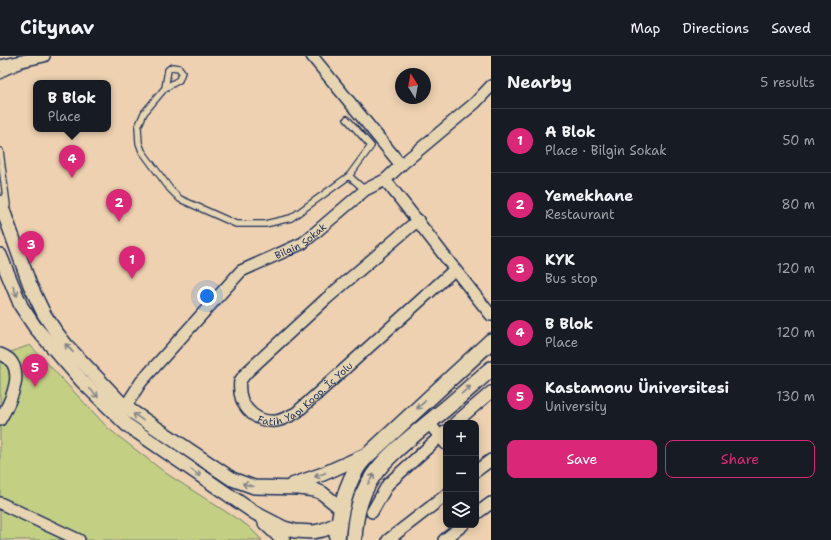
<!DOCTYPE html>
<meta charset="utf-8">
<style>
:root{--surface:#171b24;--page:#242831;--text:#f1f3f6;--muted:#9ea1a6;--line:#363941;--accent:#db2777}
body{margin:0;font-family:"Shantell Sans",sans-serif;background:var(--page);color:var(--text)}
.controls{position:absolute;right:12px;bottom:12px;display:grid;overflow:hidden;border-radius:8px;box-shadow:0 2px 10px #0003}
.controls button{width:36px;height:36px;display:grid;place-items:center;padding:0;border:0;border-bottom:1px solid var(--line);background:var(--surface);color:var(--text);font:20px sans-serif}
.compass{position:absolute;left:395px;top:12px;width:36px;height:36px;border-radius:50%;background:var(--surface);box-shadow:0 2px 10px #0003;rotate:349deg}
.you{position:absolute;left:207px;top:240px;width:14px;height:14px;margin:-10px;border:3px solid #fff;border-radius:50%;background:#1a73e8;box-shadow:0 0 0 6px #1a73e833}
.badge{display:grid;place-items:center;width:26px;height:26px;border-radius:50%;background:var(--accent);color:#fff;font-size:13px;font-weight:700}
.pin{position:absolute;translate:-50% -33px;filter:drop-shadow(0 1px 2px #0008)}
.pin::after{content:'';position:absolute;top:21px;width:14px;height:12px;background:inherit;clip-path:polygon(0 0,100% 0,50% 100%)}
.popup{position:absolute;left:33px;top:24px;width:78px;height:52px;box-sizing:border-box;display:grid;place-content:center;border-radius:8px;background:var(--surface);filter:drop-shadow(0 1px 3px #0005);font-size:13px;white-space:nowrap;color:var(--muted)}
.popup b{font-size:15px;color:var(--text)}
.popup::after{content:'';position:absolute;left:50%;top:100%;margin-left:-8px;border:8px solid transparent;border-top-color:var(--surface)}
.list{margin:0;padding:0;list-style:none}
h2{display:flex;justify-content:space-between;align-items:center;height:52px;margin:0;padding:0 16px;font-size:17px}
h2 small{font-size:13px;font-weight:400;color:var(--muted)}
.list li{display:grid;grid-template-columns:26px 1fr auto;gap:12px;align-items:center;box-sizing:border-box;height:64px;padding:0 16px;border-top:1px solid var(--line)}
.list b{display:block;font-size:15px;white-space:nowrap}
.list p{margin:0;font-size:13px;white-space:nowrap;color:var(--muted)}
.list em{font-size:13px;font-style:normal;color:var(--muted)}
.actions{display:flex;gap:8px;padding:12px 16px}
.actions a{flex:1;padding:9px 0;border:1px solid var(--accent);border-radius:8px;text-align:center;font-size:14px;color:var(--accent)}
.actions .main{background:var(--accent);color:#fff}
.icon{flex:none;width:22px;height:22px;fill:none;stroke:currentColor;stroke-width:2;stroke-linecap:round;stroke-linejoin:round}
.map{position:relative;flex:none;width:491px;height:484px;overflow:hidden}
header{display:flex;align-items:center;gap:24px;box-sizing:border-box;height:56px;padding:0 20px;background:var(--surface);border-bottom:1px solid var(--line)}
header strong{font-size:19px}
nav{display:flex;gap:22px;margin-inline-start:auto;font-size:14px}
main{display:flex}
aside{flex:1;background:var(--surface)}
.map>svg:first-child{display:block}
.green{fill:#c3d084;stroke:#6f8071}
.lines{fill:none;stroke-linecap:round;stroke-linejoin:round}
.service-casing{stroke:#1b2f5e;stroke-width:8}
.minor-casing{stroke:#1b2f5e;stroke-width:14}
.tertiary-casing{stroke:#1b2f5e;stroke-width:16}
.secondary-casing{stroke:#1b2f5e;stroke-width:18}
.service{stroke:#e7d5b2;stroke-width:5.5}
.minor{stroke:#e7d5b2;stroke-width:11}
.tertiary{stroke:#e7d5b2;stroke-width:13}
.secondary{stroke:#e7d5b2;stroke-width:15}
.oneway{stroke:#818288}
.labels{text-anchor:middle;stroke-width:3;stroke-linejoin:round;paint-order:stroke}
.street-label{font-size:10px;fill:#1b2f5e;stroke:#e7d5b2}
</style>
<header>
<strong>Citynav</strong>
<nav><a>Map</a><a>Directions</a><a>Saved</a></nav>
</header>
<main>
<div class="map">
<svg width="491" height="484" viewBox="0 0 491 484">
<rect width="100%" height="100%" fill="#edd1b0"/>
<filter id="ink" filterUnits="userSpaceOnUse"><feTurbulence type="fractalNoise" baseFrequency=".025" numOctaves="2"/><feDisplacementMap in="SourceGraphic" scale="8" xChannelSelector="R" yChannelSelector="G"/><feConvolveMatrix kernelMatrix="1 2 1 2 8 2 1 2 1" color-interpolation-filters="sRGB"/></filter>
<g filter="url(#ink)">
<!-- green -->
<polygon class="green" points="30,289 109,373 167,418 248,470 262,484 0,484 0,300"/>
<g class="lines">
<!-- service casing -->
<g class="service-casing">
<g id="service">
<polyline points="0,20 5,16 19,10"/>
<polyline points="165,32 168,14 172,11 179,12 182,16 179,24 165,32 144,57 138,71 139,87 142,95 170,133 180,143 236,168 265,168 291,162 349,120 371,90 347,63"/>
<polyline points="0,95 7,149"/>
<polyline points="349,120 365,134"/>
</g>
</g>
<!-- minor casing -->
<g class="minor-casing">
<g id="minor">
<polyline points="312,0 401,109"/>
<polyline points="0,10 44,0"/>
<path d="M385,124C421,168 455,215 491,259"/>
<path id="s1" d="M418,164L326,243L248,315C245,318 242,322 240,325C239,329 240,333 240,337C243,354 258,367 276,365C283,364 289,360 296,357L454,214"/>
<path d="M0,298C30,308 10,347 0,364"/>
<path id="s2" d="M125,351L141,326L241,215L303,187L365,134L385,124L401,109L475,47L491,30"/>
<polyline points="429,367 446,388"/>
<polyline points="455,367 491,336"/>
<polyline points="476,415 491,404"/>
<polyline points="0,447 79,484"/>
<polyline points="372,456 388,428 446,375"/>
<polyline points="476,458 491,447"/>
<polyline points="388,484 446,439"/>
<polyline points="444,484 463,469"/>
</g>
</g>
<!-- tertiary casing -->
<g class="tertiary-casing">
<g id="tertiary">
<polyline points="0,146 30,229 44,258 56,276 66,289 125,351 232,423 254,431 299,432 315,434 322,437 342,453"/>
<polyline points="0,199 21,250 35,271 82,325 127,369 255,457 284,472 295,475 313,476 323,474 339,467"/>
<polyline points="292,429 323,418 368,398"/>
<polyline points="265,467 283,484"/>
</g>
</g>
<!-- secondary casing -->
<g class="secondary-casing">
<g id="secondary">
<path d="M337,484C339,460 344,433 357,412C360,407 365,402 369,398L491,285"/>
<path d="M354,484C356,423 385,403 428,367C450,350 470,331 491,313"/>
</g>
</g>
<!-- service -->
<use href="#service" class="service"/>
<!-- minor -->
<use href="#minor" class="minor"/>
<!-- tertiary -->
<use href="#tertiary" class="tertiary"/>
<!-- secondary -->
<use href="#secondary" class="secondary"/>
</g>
<!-- one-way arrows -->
<defs><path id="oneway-shaft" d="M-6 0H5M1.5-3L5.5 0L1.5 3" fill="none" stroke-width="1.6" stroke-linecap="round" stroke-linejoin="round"/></defs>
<g class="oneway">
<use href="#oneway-shaft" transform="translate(15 235) rotate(66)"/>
<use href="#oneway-shaft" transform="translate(69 292) rotate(-133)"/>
<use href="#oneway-shaft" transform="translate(466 334) rotate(-41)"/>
<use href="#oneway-shaft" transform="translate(94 337) rotate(45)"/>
<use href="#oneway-shaft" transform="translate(421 349) rotate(137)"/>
<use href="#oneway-shaft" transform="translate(138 361) rotate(-146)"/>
<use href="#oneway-shaft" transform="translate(196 417) rotate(34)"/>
<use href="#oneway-shaft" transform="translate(320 419) rotate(159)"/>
<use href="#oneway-shaft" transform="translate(371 423) rotate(-58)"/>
<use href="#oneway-shaft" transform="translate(248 429) rotate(-165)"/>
</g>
</g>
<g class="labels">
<!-- street labels -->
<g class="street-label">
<text dy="4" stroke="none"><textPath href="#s2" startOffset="246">Bilgin Sokak</textPath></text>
<text dy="4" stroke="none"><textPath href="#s1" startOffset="341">Fatih Yapı Koop. İç Yolu</textPath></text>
</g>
</g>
</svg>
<div class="controls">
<button>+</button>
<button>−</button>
<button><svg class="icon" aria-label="layers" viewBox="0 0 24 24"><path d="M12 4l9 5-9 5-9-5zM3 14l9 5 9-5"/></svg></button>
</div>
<svg class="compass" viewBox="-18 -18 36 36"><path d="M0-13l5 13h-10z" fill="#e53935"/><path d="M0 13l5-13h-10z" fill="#9ea1a6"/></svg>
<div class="you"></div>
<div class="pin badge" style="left:132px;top:223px">1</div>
<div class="pin badge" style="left:119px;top:166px">2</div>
<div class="pin badge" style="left:31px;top:208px">3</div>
<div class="pin badge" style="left:72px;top:122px">4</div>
<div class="popup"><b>B Blok</b>Place</div>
<div class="pin badge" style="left:35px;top:331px">5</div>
</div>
<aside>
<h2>Nearby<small>5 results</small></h2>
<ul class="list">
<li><span class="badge">1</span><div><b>A Blok</b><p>Place · Bilgin Sokak</p></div><em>50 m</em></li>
<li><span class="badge">2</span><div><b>Yemekhane</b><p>Restaurant</p></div><em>80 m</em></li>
<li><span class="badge">3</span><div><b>KYK</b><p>Bus stop</p></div><em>120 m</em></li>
<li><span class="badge">4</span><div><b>B Blok</b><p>Place</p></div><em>120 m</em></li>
<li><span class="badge">5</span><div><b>Kastamonu Üniversitesi</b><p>University</p></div><em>130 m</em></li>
</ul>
<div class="actions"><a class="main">Save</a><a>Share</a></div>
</aside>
</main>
